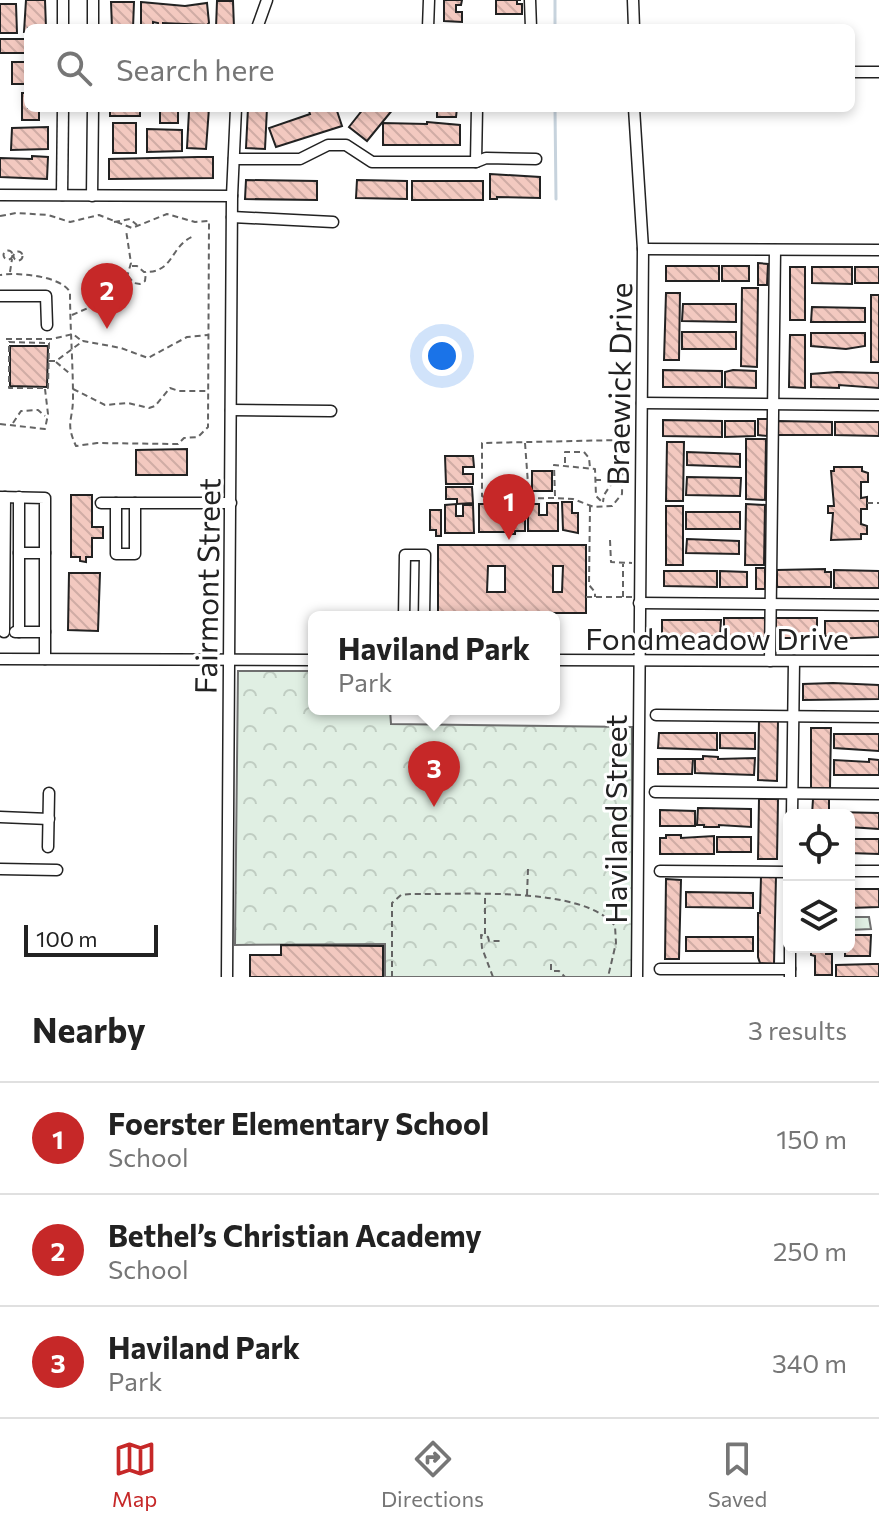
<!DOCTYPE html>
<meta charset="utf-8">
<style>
body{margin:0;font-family:Commissioner,sans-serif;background:#f2f2f2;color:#222}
.controls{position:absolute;right:24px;bottom:24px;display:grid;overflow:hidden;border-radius:12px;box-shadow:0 4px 12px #0003}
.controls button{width:72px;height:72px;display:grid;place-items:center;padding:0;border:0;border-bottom:2px solid #e0e0e0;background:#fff;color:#222;font:40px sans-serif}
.scale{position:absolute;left:24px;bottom:20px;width:134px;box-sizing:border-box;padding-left:8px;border:4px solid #222;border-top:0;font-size:22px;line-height:28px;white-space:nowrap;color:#222;-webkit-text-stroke:6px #fff;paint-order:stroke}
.you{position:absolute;left:442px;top:356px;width:28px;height:28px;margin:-20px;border:6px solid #fff;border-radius:50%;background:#1a73e8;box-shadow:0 0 0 12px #1a73e833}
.badge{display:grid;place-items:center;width:52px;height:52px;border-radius:50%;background:#c62828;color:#fff;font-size:26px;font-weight:700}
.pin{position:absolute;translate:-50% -66px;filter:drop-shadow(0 2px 4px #0008)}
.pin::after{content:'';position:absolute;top:42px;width:28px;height:24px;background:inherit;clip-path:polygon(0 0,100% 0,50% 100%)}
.popup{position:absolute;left:308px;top:611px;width:252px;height:104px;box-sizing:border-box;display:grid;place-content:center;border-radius:12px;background:#fff;filter:drop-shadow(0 2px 6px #0005);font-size:26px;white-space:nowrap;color:#767676}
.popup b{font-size:30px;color:#222}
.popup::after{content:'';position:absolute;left:50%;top:100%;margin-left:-16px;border:16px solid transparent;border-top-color:#fff}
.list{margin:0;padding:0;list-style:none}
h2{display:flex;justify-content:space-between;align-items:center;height:104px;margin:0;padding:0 32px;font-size:34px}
h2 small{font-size:26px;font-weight:400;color:#767676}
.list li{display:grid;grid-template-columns:52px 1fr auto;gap:24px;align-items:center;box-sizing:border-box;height:112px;padding:0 32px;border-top:2px solid #e0e0e0}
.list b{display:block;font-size:30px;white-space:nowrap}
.list p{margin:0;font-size:26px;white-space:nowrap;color:#767676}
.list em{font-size:26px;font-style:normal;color:#767676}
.icon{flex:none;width:44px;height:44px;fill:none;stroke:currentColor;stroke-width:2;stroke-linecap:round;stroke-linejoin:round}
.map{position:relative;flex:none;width:879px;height:977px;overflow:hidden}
.search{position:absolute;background:#fff;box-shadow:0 4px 12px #0003;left:24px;right:24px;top:24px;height:88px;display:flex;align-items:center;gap:20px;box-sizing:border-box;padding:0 28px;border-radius:12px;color:#767676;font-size:30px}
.sheet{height:440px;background:#fff}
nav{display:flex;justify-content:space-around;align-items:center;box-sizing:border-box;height:112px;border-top:2px solid #e0e0e0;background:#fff;font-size:22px;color:#767676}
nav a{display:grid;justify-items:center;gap:4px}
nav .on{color:#c62828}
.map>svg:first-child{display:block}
</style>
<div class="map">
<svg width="879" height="977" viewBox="0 0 879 977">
<defs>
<pattern id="park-crowns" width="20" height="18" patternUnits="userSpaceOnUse" patternTransform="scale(2)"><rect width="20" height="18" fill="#e0efe3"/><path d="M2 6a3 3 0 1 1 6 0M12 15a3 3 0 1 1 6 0" fill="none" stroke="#c0cdc2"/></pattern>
<pattern id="building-back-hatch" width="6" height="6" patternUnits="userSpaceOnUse" patternTransform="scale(2)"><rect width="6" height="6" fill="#f3c9c0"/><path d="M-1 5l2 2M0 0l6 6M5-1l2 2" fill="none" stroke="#d0aca5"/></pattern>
</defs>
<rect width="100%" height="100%" fill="#fff"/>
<path fill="#e0efe3" stroke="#6f6f6f" stroke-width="2" d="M849 917H869L871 929 849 930Z"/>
<path fill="url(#park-crowns)" stroke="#6f6f6f" stroke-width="2" d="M238 671H314V709H390L391 724 632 727V977H385V944L235 945Z"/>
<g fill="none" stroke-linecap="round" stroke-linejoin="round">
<g stroke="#c7d3dd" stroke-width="3">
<path d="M555 0V28"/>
<path d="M555 108 556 199"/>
</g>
</g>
<g fill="url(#building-back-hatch)" stroke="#222" stroke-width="2" fill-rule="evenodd">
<path d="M26 0H45L46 28H28V32H24Z"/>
<path d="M444 0H462L461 5H456V12H462V22L444 21Z"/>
<path d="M496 0H521H517V4H522V14H496Z"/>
<path d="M217 1H233L234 28H216Z"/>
<path d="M111 2H134L133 28H112Z"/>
<path d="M141 2 185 6 207 3 209 23 207 25 163 23V25H158V23L153 22V25H141Z"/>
<path d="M0 4H16L17 33H0Z"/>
<rect x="0" y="39" width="28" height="14"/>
<path d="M12 62H27L28 84H12Z"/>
<path d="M22 93H28V108H39V120H22Z"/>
<rect x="110" y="108" width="30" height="8"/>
<rect x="160" y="108" width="18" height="15"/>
<path d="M186 108H209L206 149 187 148 189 111Z"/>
<path d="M248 108H267L265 149 246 148Z"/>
<path d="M318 108H336L342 126 276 147 269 128 310 114 309 111Z"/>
<path d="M364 108H394L367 141 349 127Z"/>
<path d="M437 108H457L456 117H437Z"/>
<path d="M427 122 460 125V145H383V123L427 124Z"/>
<rect x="113" y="123" width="23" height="30"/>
<path d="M48 127V149L11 150 12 128Z"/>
<path d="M147 129 182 130V151L147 152Z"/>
<path d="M32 156 48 157 47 179 0 177V158L32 159Z"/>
<path d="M198 157H213V178L109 179V159Z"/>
<path d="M490 174 540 177V198L497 197V199H490Z"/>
<path d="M246 180 317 181V200L245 199Z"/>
<path d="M357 180 407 181V199L356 198Z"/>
<rect x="412" y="181" width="71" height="19"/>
<path d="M758 263 768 264 767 285H758Z"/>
<rect x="666" y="266" width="53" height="15"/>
<rect x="722" y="266" width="27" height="15"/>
<rect x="790" y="267" width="15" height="53"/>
<path d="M812 267H852V284L812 283Z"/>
<rect x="855" y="267" width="24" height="16"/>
<path d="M742 288H758L757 367 741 366Z"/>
<path d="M666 293H680L679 360H664Z"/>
<rect x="871" y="295" width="8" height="67"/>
<path d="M683 304H736V322L682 321Z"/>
<path d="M812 307 865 308V322H811Z"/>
<rect x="682" y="332" width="54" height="17"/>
<path d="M811 333H865V346L846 349 811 346Z"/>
<path d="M790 335H805V388L789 387Z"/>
<path d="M10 346H48L47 387 10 386Z"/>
<path d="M663 370 722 371V387H663Z"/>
<path d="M733 370 756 371V388L725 387V372Z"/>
<path d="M837 372 879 373V388L839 385V388L811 387V374Z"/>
<path d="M758 419H768L767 436 758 435Z"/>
<path d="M663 420 722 421V437L663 436Z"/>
<path d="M725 421H755V436L725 437Z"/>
<path d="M778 421 832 422V435H778Z"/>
<path d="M835 422H879V436L835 435Z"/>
<path d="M746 439H766L765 500 746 499Z"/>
<path d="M667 442H684L683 501H666Z"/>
<path d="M187 449V475H136V450Z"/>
<path d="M687 452 740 454V467L687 465Z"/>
<path d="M445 456H473L474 467H463V474H473V484H446Z"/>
<path d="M834 467H862V471L868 473V482H861V498L867 497V509H861V524L867 526V534H861V539L831 540 833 513H828V506H834L831 471H834Z"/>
<rect x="532" y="471" width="20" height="20"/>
<path d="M687 477 741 478 740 496 686 495Z"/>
<path d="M446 487H472L473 503 457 504V499H446Z"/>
<path d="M71 495H92V527H103V538H92V557H86V562L80 561V557H71Z"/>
<path d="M562 502H572V513H578V533L563 530Z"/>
<path d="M547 503H558V531H528V504H539V515H547Z"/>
<path d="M456 504V516H463V505H473L474 533H445V505Z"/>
<path d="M479 504H490V515H497V505L507 504V532H479Z"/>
<path d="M514 504H525V531H515V534H509V515H514Z"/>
<path d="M746 504 765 505 764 565H745Z"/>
<rect x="666" y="506" width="17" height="59"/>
<path d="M430 510H441V536H436V530H430Z"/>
<rect x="686" y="512" width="54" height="17"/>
<path d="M687 539 739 541V554L686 553Z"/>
<path d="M438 545H586V613H438ZM488 566H505V592H487ZM553 566H563L562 592H553Z"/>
<rect x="756" y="568" width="9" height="21"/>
<path d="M825 569V572H831V587H777V570Z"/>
<path d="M834 570 879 571V588H834Z"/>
<path d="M664 571H717V587L664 586Z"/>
<path d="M720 571 747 572V587H720Z"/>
<path d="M69 573H100L98 631 68 630Z"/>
<rect x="724" y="618" width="41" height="19"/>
<rect x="776" y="618" width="41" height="20"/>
<path d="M662 620H721L720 636 669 637V635H662Z"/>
<path d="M825 621H879V637L832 639V636H825Z"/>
<path d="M833 683 879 685V699L803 700V684Z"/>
<path d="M759 720H778L777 781 758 780Z"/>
<path d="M811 728H831L830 788H811Z"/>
<path d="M659 733H717V750L658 748Z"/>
<path d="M720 733H755V749L720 748Z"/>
<path d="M834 734H879V751L834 748Z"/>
<path d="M703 756 718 757V759L755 758 754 775 695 773V759H703Z"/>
<path d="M658 759H693L692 774H658Z"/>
<path d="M869 759 879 760V775H834V760L869 762Z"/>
<path d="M759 799H778L777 859H758Z"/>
<path d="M813 799H829V815H812Z"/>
<path d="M698 808 751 809V827L719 825V827H704V825H697Z"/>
<path d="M660 810 695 811V826H660Z"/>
<path d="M835 812 879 813V829L849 827V815H835Z"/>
<path d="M666 835H681V838L714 836V854H660V838H666Z"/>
<rect x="717" y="837" width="34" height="15"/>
<path d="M849 839H879V854L849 853Z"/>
<path d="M761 876H776L774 964 760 963 758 957V913H760Z"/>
<path d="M666 879 681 880 679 959H665Z"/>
<path d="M849 889H879V907L849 908Z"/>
<path d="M686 892 753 893V908L686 907Z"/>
<path d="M849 935H871L870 956H845V947H849Z"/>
<rect x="686" y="937" width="67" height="14"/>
<path d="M281 945 383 946V977H250V955H281Z"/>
<path d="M811 947H826V954H832V975H815V956L811 955Z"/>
<path d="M873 964H879V977H836V965Z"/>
</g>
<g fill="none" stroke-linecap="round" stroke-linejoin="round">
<defs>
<g id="minor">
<path d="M530 0 531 28"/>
<path d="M633 0 634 28"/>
<path d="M63 28V0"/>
<path d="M93 28V0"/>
<path d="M257 28 267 0"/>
<path d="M428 28 429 0"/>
<path d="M851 72H879"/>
<path d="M634 108 643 249 637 977"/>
<path d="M234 159H300L328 145H346L372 162H476L486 158 536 159"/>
<path d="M476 162 477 108"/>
<path d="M0 195 232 196"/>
<path d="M62 195 63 108"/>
<path d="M92 196 93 108"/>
<path d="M232 217 333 222"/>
<path d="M643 249 879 250"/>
<path d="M0 296H46L47 325"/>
<path d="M642 403 879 405"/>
<path d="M231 410 331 411"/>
<path d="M0 497 45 498V659"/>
<path d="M101 503H231"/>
<path d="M116 503V554H135V503"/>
<path d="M19 553H45"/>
<path d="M639 603 879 605"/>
<path d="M404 617 405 555H425L424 617"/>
<path d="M4 632 5 497"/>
<path d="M15 632H45"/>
<path d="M19 632V497"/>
<path d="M0 659 314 660"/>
<path d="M554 660 879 661"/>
<path d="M770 661 775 250"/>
<path d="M656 715 879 717"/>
<path d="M655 792 879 794"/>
<path d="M792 815 794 661"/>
<path d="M0 817 49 819"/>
<path d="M48 847 49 793"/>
<path d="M0 869 57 870"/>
<path d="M660 871 789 872"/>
<path d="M849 871H879"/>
<path d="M660 969H790"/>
<path d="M227 977 232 196 236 108"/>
<path d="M790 977V947"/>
</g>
</defs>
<use href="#minor" stroke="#222" stroke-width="13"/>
<g stroke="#646464" stroke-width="2" stroke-dasharray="6 4" stroke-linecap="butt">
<path d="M0 216 16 213 48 215 70 222 99 215 132 228 167 214 195 222 209 221 208 427 198 437 184 438 178 444 97 443 76 446C65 422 73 421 73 398 73 362 70 328 70 292 61 276 18 272 0 275"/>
<path d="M114 222 130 219 137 225"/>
<circle cx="8" cy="255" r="4.5"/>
<circle cx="18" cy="256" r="4.5"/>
<path d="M132 266H137L144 272C175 273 169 246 194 236"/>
<path d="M10 272 12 259"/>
<path d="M128 276 134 283 140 284 145 281 146 272"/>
<path d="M72 315 113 297C112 287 117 285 126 280L131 263 126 230"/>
<path d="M6 339H52L73 334 82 341"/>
<path d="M9 342 49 343 48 388H9Z"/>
<path d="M49 361H56L83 341 121 348 148 358 187 337 208 335"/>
<path d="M56 362 69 373"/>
<path d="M73 389 105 405 128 403 149 408 155 406 170 388 179 391H208"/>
<path d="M13 423 21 411 38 410 45 416"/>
<path d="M0 424 45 429 48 414 45 389"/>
<path d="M621 440 623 442 622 494 612 506 594 507 573 499 555 498 488 499 482 496V443Z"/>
<path d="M525 443 529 497"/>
<path d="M565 463V452H584L589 458 590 468"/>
<path d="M595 480H614L604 495 603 502"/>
<path d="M555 496 554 465 595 469 596 496 603 503"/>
<path d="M867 503H879"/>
<path d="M590 506 589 585 595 592V597"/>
<path d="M610 540 611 562 632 563"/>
<path d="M586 597H632"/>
<path d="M623 597V564"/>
<path d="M497 617V613"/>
<path d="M527 895 528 869"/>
<path d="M485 934V896"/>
<path d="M551 964V971H559L565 977"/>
<path d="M392 977V903L401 895 411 894C461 895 583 885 615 926L616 943 608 977"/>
<path d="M493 977 482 948 481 935 488 937 489 941H503"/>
</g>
<use href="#minor" stroke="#fff" stroke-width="10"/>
</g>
<g text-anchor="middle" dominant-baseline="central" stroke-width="6" stroke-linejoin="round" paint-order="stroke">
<g font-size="30" fill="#222" stroke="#fff">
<text transform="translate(618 384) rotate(-89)">Braewick Drive</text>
<text transform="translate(206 586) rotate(-89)">Fairmont Street</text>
<text x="717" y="637">Fondmeadow Drive</text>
<text transform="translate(614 819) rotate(-90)">Haviland Street</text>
</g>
</g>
</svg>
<div class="controls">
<button><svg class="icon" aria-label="locate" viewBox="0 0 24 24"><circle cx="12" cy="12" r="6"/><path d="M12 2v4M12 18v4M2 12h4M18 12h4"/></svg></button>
<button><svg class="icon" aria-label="layers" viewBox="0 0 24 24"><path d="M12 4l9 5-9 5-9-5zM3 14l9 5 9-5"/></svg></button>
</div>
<div class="scale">100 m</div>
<div class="you"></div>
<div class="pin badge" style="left:509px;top:540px">1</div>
<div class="pin badge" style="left:107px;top:329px">2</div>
<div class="pin badge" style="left:434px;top:807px">3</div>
<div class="popup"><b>Haviland Park</b>Park</div>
<div class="search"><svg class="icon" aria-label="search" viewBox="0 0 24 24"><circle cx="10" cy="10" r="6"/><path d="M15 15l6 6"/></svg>Search here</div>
</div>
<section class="sheet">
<h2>Nearby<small>3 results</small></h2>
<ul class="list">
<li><span class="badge">1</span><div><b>Foerster Elementary School</b><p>School</p></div><em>150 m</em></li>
<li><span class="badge">2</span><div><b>Bethel’s Christian Academy</b><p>School</p></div><em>250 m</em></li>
<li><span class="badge">3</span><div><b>Haviland Park</b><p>Park</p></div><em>340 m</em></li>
</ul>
</section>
<nav>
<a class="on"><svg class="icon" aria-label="map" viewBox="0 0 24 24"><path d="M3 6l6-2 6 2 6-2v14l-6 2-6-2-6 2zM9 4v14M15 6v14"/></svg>Map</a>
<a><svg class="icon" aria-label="directions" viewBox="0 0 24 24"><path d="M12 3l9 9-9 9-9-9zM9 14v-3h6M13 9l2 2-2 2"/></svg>Directions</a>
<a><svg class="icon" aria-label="saved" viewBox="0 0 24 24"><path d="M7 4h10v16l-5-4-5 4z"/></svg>Saved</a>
</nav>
